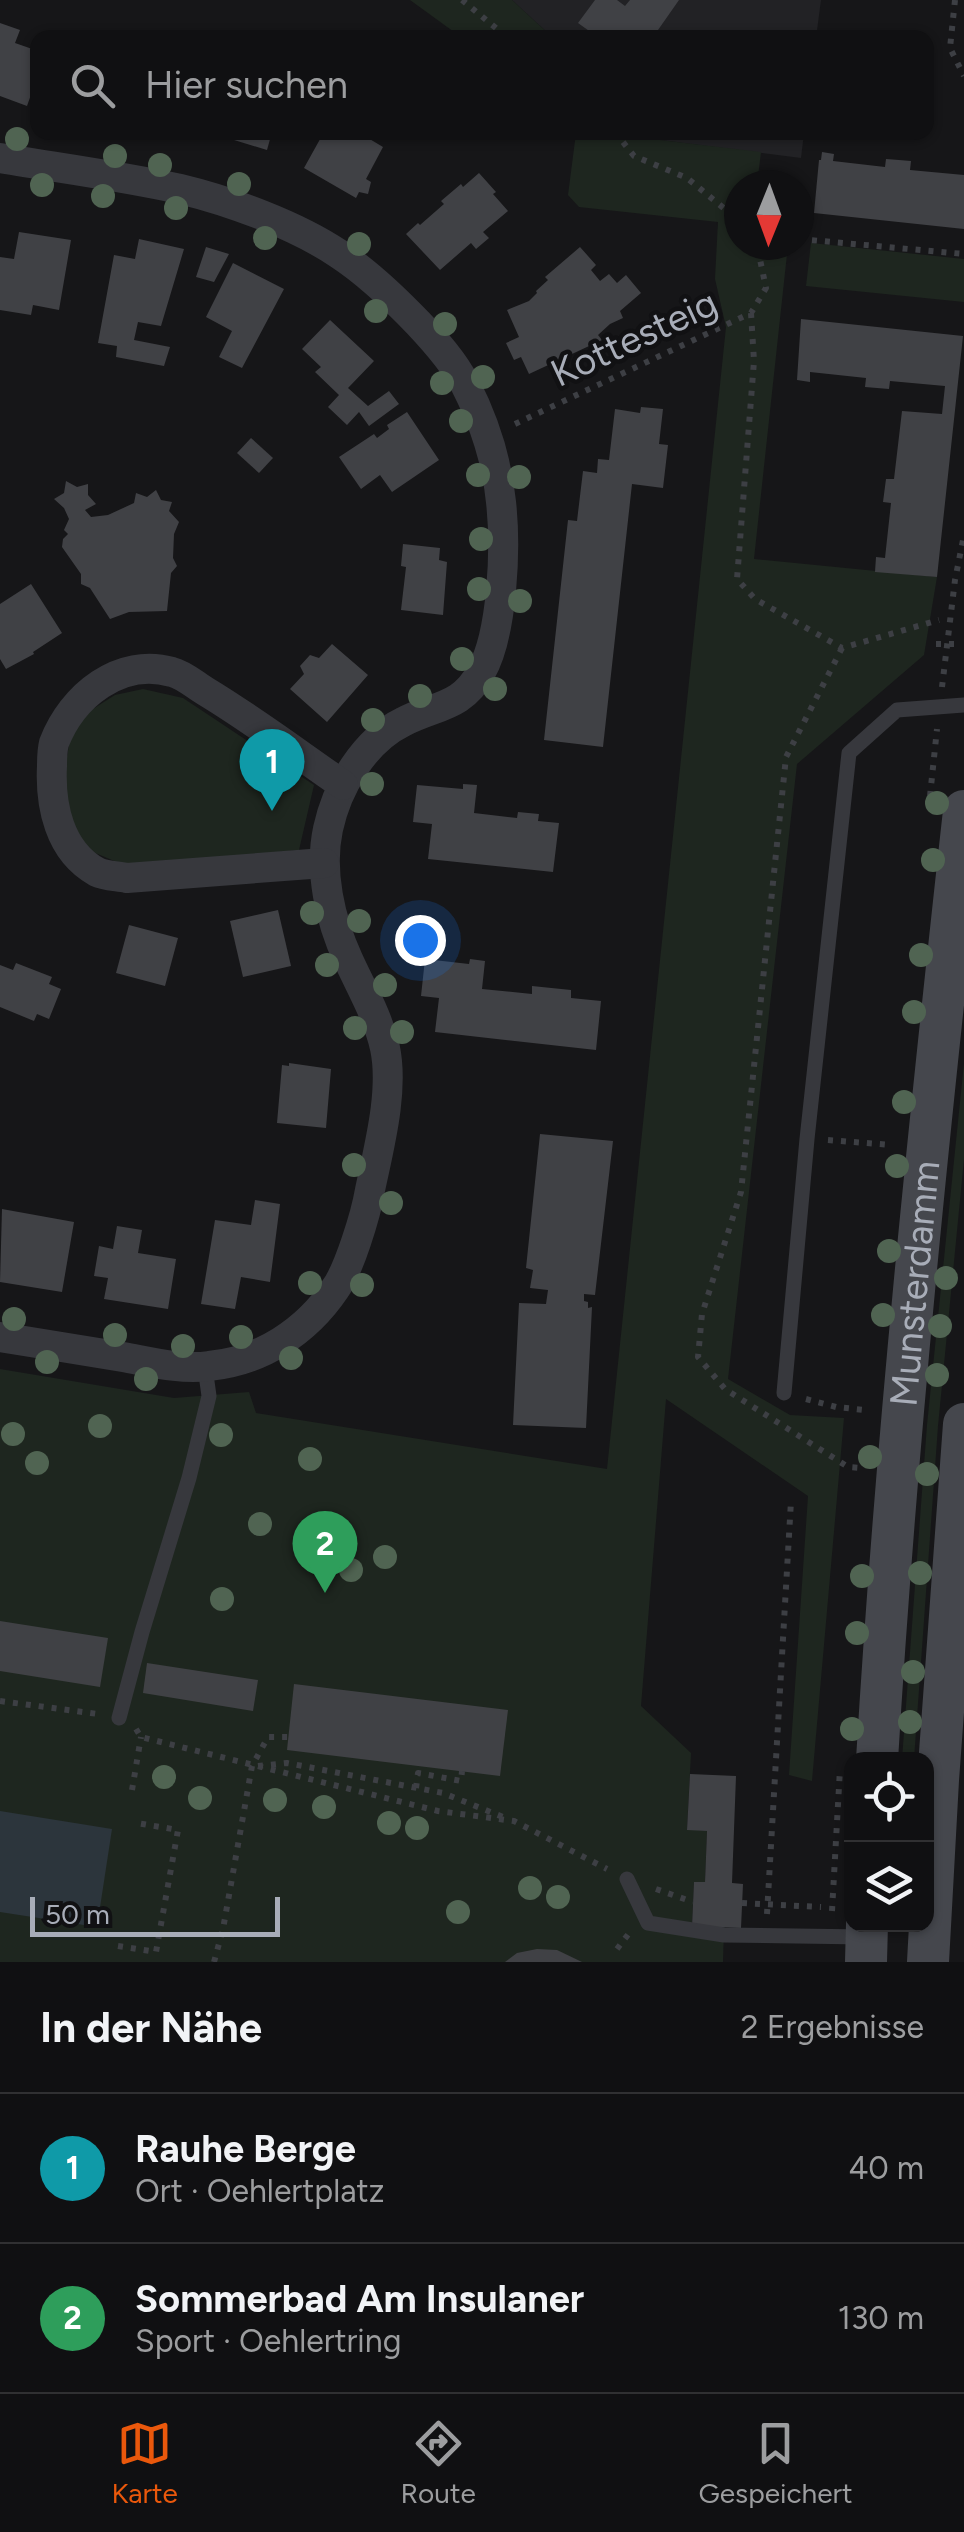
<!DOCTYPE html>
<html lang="de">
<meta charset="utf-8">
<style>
body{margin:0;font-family:Figtree,sans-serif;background:#1e1e20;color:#f1f3f6}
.controls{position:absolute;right:30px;bottom:30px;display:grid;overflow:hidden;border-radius:20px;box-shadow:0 2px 8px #0004}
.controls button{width:90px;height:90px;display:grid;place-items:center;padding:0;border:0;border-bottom:2px solid #303032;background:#101012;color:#f1f3f6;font:50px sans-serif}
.compass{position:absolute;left:724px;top:170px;width:90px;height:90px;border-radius:50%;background:#101012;box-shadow:0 2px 8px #0004;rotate:181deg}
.scale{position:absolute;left:30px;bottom:25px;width:250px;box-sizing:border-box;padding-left:10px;border:5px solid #a8adb8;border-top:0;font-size:28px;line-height:35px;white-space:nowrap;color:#a8adb8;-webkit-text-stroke:8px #111113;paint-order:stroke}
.you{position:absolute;left:420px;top:940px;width:35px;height:35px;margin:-25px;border:8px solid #fff;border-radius:50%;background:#1a73e8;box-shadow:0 0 0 15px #1a73e833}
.badge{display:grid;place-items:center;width:65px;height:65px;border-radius:50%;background:#ea580c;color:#fff;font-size:32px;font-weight:700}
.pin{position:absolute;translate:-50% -82px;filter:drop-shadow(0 2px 5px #0008)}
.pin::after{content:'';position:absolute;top:52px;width:35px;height:30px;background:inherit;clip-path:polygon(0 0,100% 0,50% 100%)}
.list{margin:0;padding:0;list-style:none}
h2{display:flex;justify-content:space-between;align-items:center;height:130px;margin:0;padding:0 40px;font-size:42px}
h2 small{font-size:32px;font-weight:400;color:#9c9d9f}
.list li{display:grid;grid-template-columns:65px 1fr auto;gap:30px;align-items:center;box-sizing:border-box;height:150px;padding:0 40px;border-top:2px solid #303032}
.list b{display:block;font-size:38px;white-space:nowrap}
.list p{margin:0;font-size:32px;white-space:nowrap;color:#9c9d9f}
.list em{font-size:32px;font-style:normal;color:#9c9d9f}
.icon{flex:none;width:55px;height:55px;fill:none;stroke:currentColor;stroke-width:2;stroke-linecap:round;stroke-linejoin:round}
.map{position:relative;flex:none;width:964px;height:1962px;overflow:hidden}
.search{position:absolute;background:#101012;box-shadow:0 2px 8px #0004;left:30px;right:30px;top:30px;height:110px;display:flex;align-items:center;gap:25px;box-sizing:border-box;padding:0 35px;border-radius:20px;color:#9c9d9f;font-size:38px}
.sheet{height:430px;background:#101012}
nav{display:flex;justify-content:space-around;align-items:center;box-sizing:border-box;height:140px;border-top:2px solid #303032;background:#101012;font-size:28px;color:#9c9d9f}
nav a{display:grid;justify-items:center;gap:5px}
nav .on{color:#ea580c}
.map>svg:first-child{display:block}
</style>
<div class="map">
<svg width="964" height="1962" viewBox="0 0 964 1962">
<rect width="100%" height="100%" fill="#161618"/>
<g fill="#222225">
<path d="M512 0H821L816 38 552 37Z"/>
<path d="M652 133H804L801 158 660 140Z"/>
</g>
<g fill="#1e261f">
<path d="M410 0H512L552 37H461Z"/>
<path d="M576 133H652L660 140 761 152 757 185H739V245H788L754 559 937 577 924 655 797 764 728 1379 790 1415 844 1418 812 1781 789 1775 808 1496 666 1399 641 1706 691 1753 687 1829 707 1831 705 1882 694 1883 692 1925 724 1927 723 1962H0V1369L174 1398 249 1392 256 1413 607 1469 726 327 715 279 718 222 579 207 568 195Z"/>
<path d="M811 243 964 259V302L806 286Z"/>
<path d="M143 689 183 698 314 785 299 850 134 866 119 863 86 849 64 804 65 768 70 740 85 714 115 695Z"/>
<path d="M964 1063V1159L938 1426 914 1759H902L927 1425Z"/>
</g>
<path fill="#2c353c" d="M0 1811 112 1829 97 1927 0 1912Z"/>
<g fill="#404145">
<path d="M595 0H617L625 6 630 0H679L658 30 669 38H599L578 23Z"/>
<path d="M0 23 20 30 15 43 38 51V75L27 106 0 96Z"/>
<path d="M208 132H272L267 150Z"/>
<path d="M324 132H358L383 147 366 179 371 182 368 194 359 192 356 198 304 168Z"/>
<path d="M822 152 834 154 833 161 885 167 886 159 899 160 911 161 910 170 964 175V229L814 213 819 160H821Z"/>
<path d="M479 173 496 192 493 194 508 211 483 232 489 238 476 249 471 243 440 270 406 234 418 223 420 225 444 204 441 201 461 184 463 187Z"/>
<path d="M19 232 71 240 59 310 33 305 31 315 0 310V257L14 259Z"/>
<path d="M139 239 184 249 161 326 138 322 134 340 170 347 164 366 116 357 117 346 98 343 114 255 135 259Z"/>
<path d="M206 247 229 254 214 282 196 277Z"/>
<path d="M580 247 596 265 591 270 600 281 609 274 617 283 626 275 641 293 620 311 623 318 610 324 598 335 602 340 529 374 521 357 514 360 506 343 519 337 507 310 529 301 537 293 536 291 548 280 545 277Z"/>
<path d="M233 263 284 289 242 368 219 357 232 331 206 317Z"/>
<path d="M801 319 963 336 937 577 875 572 876 557 885 558 891 503 883 502 886 479H894L902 411 942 414 945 386 890 381 889 389 865 387 866 378 810 372V382L797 380Z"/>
<path d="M330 320 374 361 348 388 368 406 389 391 399 404 369 426 359 412 347 425 328 407 339 395 315 372 321 367 302 349Z"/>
<path d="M641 407 663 409 659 444 668 445 663 488 632 484 603 747 544 740 568 520 577 521 583 471 597 473 598 459 609 460 615 409 640 413Z"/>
<path d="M407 412 439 460 392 492 380 475 361 489 339 457 374 434 377 438 389 429 387 425Z"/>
<path d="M251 438 273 458 259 473 237 453Z"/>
<path d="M66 481 77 487 88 484V495L96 504 85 510 91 517 108 515 134 503 136 493 147 497 156 490 161 500 172 502 169 511 179 522 174 534 173 558 177 566 171 573 167 611 129 612 110 619 90 588 81 584V574L62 547 63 539 68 534 64 530 69 519 64 508 54 499 64 493Z"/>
<path d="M403 544 440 548 439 560 447 562 443 615 401 610 406 567 401 566Z"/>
<path d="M31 584 62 633 33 652 34 654 6 669 0 659V604Z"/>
<path d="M332 644 368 675 327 722 290 689 304 674 300 666 310 655 319 658Z"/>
<path d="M463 784 477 785 474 813 517 818 518 812 539 814 538 821 559 823 553 872 428 859 432 824 413 822 417 785 463 789Z"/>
<path d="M278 910 291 966 243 977 230 921Z"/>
<path d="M129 925 178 938 165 986 116 973Z"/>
<path d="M425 959 469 964 470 959 485 961 482 989 532 994V986L571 990V998L601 1001 596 1050 435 1032 439 998 421 996Z"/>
<path d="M16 963 52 977 49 984 61 989 49 1019 37 1014 34 1021 0 1007V965L13 970Z"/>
<path d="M289 1063 331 1069 326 1128 277 1123 282 1065 289 1066Z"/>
<path d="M540 1134 613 1141 595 1295 584 1294V1301L588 1302V1308L592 1307 586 1428 513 1425 519 1303 546 1304 548 1290 530 1288 533 1270 526 1268Z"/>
<path d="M255 1200 280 1204 270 1282 241 1277 235 1309 201 1304 215 1220 251 1225Z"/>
<path d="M2 1209 74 1222 62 1292 0 1282Z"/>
<path d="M117 1226 142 1230 138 1253 176 1259 168 1309 104 1299 108 1278 94 1276 99 1246 113 1249Z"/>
<path d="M0 1621 108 1638 100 1687 0 1671Z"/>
<path d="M147 1663 258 1680 253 1711 143 1693Z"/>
<path d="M294 1684 508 1710 500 1776 287 1750Z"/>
<path d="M690 1774 736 1776 732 1883 743 1884 741 1928 692 1926 694 1882H705L707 1831 687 1830Z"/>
<path d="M537 1949 557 1950 582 1962H505L517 1953Z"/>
</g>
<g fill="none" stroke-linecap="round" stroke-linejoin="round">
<g stroke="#3d3f44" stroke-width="6" stroke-dasharray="5 8" stroke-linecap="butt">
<path d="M462 0 508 38"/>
<path d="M955 0 950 48 964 76"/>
<path d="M615 132 634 156 687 178 726 210 736 232 739 233"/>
<path d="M799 239 964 254"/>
<path d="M751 313 754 361 737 579 755 599 842 648 939 620"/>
<path d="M515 424 751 313 766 288 757 245"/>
<path d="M936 644H954"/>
<path d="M842 648 786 757 741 1192 702 1314 698 1357 725 1389 848 1467 861 1468"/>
<path d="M942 687 955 580 964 535"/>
<path d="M930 796 937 729"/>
<path d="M828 1140 891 1145"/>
<path d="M806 1399 836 1407 865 1410"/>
<path d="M0 1701 98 1714"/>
<path d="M136 1729 141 1737 438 1811 514 1821 607 1869"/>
<path d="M258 1766 287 1763 443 1793 503 1817"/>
<path d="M416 1788 418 1773 461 1781 462 1771"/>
<path d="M132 1790 141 1737"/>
<path d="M656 1889 693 1902"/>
<path d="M742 1903 821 1907"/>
<path d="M832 1911 840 1769"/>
<path d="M767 1914 791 1501"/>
<path d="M118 1946 156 1952 178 1830 137 1823"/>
<path d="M617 1949 630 1932"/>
<path d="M214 1962 223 1929 252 1766 268 1737H288"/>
</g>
<g stroke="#37383d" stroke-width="15">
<path d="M784 1393 807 1139 849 753 897 710 964 705"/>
<path d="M119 1718 142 1632 189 1478 209 1396 205 1367"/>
<path d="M627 1879 648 1923 724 1935 865 1937"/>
</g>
<g stroke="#37383d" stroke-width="30">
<path d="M0 158C60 168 121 176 180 189 230 201 296 225 339 254 368 273 394 298 418 323 435 341 454 362 465 384 484 421 497 461 501 502 506 547 503 633 481 672 462 708 435 705 403 722 364 741 337 787 328 829 319 871 330 920 348 959 361 988 378 1016 385 1048 394 1091 379 1147 370 1190 366 1214 349 1270 335 1289 306 1332 261 1361 209 1366 181 1370 151 1362 123 1357 82 1350 41 1344 0 1337"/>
<path d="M324 863 127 878C118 876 105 876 97 872 59 851 50 805 52 766 52 758 52 751 54 743 72 696 120 657 172 672 184 675 195 685 205 691 253 720 298 754 343 785"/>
</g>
<g stroke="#45474d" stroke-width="42">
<path id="s1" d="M877 1760C896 1442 929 1127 964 811"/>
<path d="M866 1962 867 1924"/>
<path d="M928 1962 938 1780 964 1424"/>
</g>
</g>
<g fill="#506452">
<circle cx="17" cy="139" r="12"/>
<circle cx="115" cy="156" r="12"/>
<circle cx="160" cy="165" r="12"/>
<circle cx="239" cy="184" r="12"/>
<circle cx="42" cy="185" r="12"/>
<circle cx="103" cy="196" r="12"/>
<circle cx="176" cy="208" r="12"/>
<circle cx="265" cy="238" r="12"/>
<circle cx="359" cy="244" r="12"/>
<circle cx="376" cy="311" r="12"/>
<circle cx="445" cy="324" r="12"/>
<circle cx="483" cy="377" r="12"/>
<circle cx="442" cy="383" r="12"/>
<circle cx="461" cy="421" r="12"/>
<circle cx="478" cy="475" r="12"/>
<circle cx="519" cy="477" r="12"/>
<circle cx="481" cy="539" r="12"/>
<circle cx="479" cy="589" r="12"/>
<circle cx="520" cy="601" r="12"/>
<circle cx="462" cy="659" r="12"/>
<circle cx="495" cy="689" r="12"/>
<circle cx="420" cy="696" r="12"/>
<circle cx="373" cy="720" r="12"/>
<circle cx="372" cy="784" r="12"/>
<circle cx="937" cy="803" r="12"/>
<circle cx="933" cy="860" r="12"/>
<circle cx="312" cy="913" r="12"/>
<circle cx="359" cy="921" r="12"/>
<circle cx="921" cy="955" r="12"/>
<circle cx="327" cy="965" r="12"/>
<circle cx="385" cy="985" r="12"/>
<circle cx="914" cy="1012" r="12"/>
<circle cx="355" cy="1028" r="12"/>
<circle cx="402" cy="1032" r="12"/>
<circle cx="904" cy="1102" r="12"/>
<circle cx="354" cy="1165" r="12"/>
<circle cx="897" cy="1166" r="12"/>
<circle cx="391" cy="1203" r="12"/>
<circle cx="889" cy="1251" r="12"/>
<circle cx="946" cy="1278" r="12"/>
<circle cx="310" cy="1283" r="12"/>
<circle cx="362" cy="1285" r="12"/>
<circle cx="883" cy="1315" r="12"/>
<circle cx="14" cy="1319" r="12"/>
<circle cx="940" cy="1326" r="12"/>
<circle cx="115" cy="1335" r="12"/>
<circle cx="241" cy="1337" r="12"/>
<circle cx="183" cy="1346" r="12"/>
<circle cx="291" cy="1358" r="12"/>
<circle cx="47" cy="1362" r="12"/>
<circle cx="937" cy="1375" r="12"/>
<circle cx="146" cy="1379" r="12"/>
<circle cx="100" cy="1426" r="12"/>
<circle cx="13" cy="1434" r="12"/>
<circle cx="221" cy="1435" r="12"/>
<circle cx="870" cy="1457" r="12"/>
<circle cx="310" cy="1459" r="12"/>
<circle cx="37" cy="1463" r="12"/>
<circle cx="927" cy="1474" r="12"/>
<circle cx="260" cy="1524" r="12"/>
<circle cx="385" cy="1557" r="12"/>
<circle cx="351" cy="1570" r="12"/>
<circle cx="920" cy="1573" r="12"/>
<circle cx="862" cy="1576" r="12"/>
<circle cx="222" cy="1599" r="12"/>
<circle cx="857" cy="1633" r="12"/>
<circle cx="913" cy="1672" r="12"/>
<circle cx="910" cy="1722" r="12"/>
<circle cx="852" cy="1729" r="12"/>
<circle cx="164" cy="1777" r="12"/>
<circle cx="200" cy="1798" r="12"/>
<circle cx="275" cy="1800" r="12"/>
<circle cx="324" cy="1807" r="12"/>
<circle cx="389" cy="1823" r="12"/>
<circle cx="417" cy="1828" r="12"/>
<circle cx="530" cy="1888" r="12"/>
<circle cx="558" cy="1897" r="12"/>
<circle cx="458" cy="1912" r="12"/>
</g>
<g text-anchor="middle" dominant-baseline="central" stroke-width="9" stroke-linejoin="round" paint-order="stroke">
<g font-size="38" fill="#a8adb8" stroke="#111113">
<text transform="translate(634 338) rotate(-25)">Kottesteig</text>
<text stroke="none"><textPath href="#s1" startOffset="478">Munsterdamm</textPath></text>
</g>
</g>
</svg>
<div class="controls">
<button><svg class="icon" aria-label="locate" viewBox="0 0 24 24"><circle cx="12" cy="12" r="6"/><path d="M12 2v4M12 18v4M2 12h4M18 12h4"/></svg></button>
<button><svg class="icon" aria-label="layers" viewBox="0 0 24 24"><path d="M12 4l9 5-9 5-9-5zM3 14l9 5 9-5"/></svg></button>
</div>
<svg class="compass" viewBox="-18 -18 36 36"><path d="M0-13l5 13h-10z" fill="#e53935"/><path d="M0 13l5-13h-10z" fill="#9c9d9f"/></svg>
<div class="scale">50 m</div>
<div class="you"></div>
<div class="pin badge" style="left:272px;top:811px;background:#0f9aa8">1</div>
<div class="pin badge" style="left:325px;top:1593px;background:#2e9e5b">2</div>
<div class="search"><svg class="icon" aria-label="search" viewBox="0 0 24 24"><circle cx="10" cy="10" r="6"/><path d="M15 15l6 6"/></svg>Hier suchen</div>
</div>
<section class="sheet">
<h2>In der Nähe<small>2 Ergebnisse</small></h2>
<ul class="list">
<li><span class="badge" style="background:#0f9aa8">1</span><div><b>Rauhe Berge</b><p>Ort · Oehlertplatz</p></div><em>40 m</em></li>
<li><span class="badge" style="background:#2e9e5b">2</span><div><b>Sommerbad Am Insulaner</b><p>Sport · Oehlertring</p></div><em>130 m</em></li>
</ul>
</section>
<nav>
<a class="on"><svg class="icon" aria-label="map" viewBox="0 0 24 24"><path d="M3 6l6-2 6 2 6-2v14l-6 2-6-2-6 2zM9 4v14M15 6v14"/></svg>Karte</a>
<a><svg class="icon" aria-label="directions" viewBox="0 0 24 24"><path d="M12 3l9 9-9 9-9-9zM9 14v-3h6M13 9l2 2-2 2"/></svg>Route</a>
<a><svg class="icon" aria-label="saved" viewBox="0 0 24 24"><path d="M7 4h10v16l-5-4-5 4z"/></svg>Gespeichert</a>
</nav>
